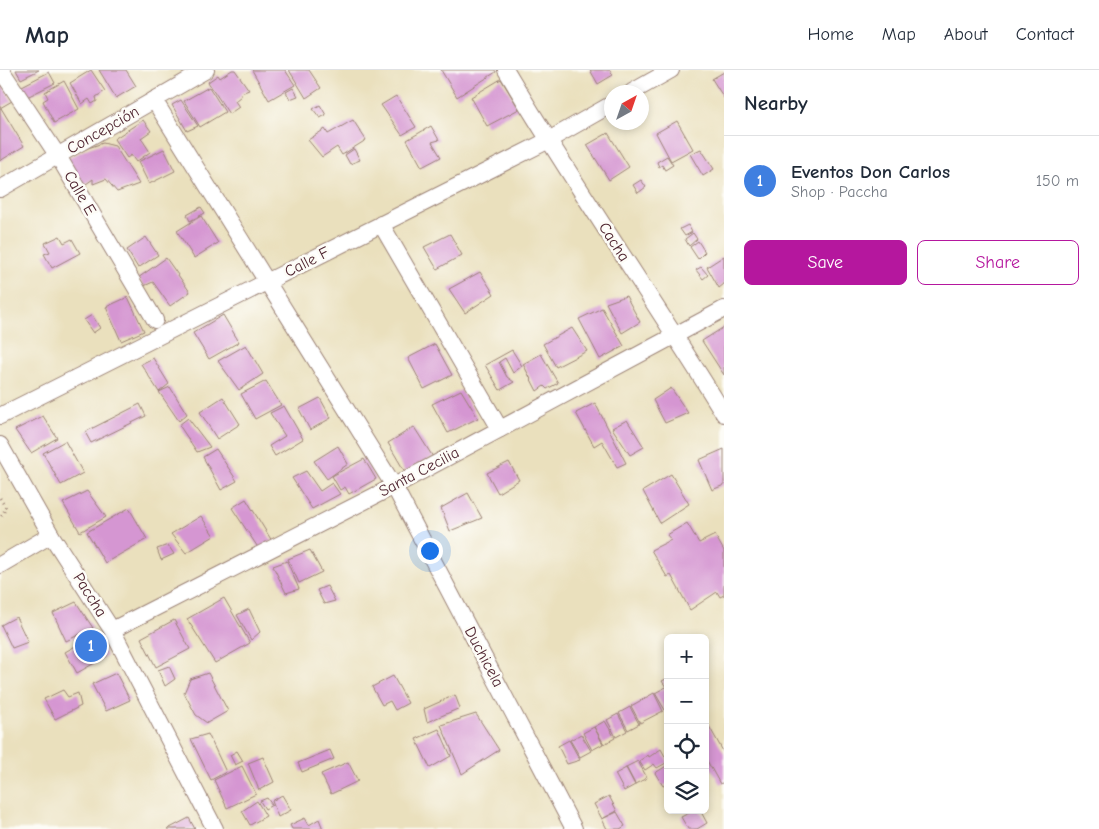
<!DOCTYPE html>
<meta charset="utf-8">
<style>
body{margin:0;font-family:"Comic Neue",sans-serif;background:#f6f6f7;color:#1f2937}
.controls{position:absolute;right:15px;bottom:15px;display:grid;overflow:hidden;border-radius:8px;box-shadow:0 2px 8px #0003}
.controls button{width:45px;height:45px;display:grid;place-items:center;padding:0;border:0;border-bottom:1px solid #e0e1e3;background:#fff;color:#1f2937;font:25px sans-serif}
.compass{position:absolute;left:604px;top:15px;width:45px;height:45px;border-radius:50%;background:#fff;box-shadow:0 2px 8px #0003;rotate:40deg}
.you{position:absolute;left:429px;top:480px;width:18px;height:18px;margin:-12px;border:4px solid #fff;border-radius:50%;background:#1a73e8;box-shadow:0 0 0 8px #1a73e833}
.badge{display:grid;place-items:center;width:32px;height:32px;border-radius:50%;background:#b5179e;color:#fff;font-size:16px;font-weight:700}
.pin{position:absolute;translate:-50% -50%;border:2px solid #fff;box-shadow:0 1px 5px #0006}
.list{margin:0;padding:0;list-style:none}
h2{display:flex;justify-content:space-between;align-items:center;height:65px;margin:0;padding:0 20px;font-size:21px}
h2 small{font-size:16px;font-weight:400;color:#747a83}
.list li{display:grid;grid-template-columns:32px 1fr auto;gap:15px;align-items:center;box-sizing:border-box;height:90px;padding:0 20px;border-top:1px solid #e0e1e3}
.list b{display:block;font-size:19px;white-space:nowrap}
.list p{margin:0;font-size:16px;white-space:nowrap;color:#747a83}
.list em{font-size:16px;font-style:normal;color:#747a83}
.actions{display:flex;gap:10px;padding:15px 20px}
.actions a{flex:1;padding:11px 0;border:1px solid #b5179e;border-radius:8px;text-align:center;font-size:18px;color:#b5179e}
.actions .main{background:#b5179e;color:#fff}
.icon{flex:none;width:28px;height:28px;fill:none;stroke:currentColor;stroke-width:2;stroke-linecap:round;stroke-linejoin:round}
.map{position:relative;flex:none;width:724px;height:759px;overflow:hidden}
header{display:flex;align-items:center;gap:30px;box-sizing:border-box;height:70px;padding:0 25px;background:#fff;border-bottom:1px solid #e0e1e3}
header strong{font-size:24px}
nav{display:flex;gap:28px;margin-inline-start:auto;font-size:18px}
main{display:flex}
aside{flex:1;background:#fff}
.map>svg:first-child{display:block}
</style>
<header>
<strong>Map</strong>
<nav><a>Home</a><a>Map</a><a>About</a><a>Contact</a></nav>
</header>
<main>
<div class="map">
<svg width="724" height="759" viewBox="0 0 724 759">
<rect width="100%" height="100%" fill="#fdfcf7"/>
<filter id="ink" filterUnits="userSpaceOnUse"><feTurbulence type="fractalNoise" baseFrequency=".02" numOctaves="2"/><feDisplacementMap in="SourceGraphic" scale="10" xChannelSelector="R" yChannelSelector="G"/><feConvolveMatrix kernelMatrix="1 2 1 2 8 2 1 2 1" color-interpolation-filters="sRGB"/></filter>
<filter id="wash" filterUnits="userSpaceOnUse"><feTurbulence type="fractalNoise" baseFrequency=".0096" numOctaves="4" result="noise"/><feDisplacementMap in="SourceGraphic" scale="20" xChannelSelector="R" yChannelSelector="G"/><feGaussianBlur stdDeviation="1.12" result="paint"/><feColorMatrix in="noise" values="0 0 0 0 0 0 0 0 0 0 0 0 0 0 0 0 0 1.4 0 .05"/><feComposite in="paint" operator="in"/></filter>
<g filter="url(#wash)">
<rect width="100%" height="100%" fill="#eae0bd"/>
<g id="blocks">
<g fill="#d596d2">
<path d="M16 0H39L21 9Z"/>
<path d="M91 0 105 21 96 27 97 31 92 34 89 29 82 34 70 13Z"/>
<path d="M99 0H126L136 16 116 28Z"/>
<path d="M232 0H235L249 20 241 23V26L235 31 239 37 229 44 208 12 218 5 220 8Z"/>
<path d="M252 0H285L295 15 269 30Z"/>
<path d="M289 0H309L321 18 306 28Z"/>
<path d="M441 0H495L496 2 457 27Z"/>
<path d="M590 0H610L613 5 598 14Z"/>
<path d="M49 2 55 13 27 27 22 16Z"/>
<path d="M724 2V28L712 9Z"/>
<path d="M501 9 519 39 487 56 471 27Z"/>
<path d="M0 11 12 31 0 38Z"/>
<path d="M64 11 79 39 54 53 43 31 48 28 45 22Z"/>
<path d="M209 17 225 42 200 57 184 31Z"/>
<path d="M293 18 298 26 290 29 286 22Z"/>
<path d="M396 26 416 57 402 65 381 35Z"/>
<path d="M181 30 198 56 187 61 172 35Z"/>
<path d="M320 35 326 45 320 48 313 39Z"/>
<path d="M1 38 24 76 0 91V39Z"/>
<path d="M143 50 151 61 141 68 150 82 136 92 131 85 127 88 114 69Z"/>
<path d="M353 50 366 70 342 85 337 77 322 87 308 70 325 59 328 64Z"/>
<path d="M677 51 693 79 671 91 656 63Z"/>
<path d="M431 56 439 70 432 72 441 87 422 97 407 70Z"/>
<path d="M608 63 629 97 609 110 587 75Z"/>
<path d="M103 73 115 76 139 114 117 122 106 109 93 114V109L82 117 65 90 88 78Z"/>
<path d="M164 79 175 101 149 114 138 92Z"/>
<path d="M354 79 360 90 350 94 345 85Z"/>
<path d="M701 79 714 99 703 106 690 84Z"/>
<path d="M667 86 673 95 665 100 662 95 659 97 657 92Z"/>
<path d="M641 110 646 117 638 123 633 115Z"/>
<path d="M201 137 205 143 190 151 187 145Z"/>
<path d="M201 146 218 173 194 188 177 161Z"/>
<path d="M688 155 692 162 685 166 680 159Z"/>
<path d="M693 163 697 169 689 176 685 169Z"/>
<path d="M450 164 462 185 437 199 424 177Z"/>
<path d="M60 166 64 173 72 169 80 183 52 198 44 184 50 182 45 173Z"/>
<path d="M146 167 158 185 138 198 127 180Z"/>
<path d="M698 171 705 182 698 189 690 177Z"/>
<path d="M724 186V214L719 218 707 197Z"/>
<path d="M166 188 190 222 170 236 153 212 144 216 138 208Z"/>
<path d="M701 197 708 205 703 209 696 200Z"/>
<path d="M480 202 494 224 465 243 449 219Z"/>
<path d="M626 226 640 252 622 263 606 233Z"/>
<path d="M128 227 144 261 121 271 106 237Z"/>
<path d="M602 238 624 276 600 289 579 249Z"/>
<path d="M92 245 100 258 93 263 84 250Z"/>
<path d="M223 245 239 272 209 289 193 263Z"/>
<path d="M724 257V305L702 271Z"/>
<path d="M572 258 587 281 556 297 543 274Z"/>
<path d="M435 274 452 305 424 319 408 288Z"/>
<path d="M246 275 263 304 239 320 218 291Z"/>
<path d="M512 280 522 296 513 303 505 288 499 292 507 307 514 312 500 320 485 295Z"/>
<path d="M541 284 558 313 547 319 544 316 537 321 523 294Z"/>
<path d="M153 288 169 314 159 322 170 317 187 344 179 351 159 322 141 294Z"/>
<path d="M266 311 281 335 255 349 241 324Z"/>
<path d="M671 318 688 343 665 353 653 330Z"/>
<path d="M461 320 478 348 448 363 432 334Z"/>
<path d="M223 327 240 354 217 369 200 342Z"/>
<path d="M320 328 331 348 310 360 299 339Z"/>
<path d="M595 333 626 393 617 397 602 371 594 376 576 343Z"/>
<path d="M140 334 146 346 91 373 85 362Z"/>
<path d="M284 336 303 369 275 386 269 376 285 366 270 343Z"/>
<path d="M43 346 57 368 31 383 15 360Z"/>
<path d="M188 348 210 377 197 382 179 355Z"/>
<path d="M627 350 644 377 630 385 612 358Z"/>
<path d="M414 357 433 387 405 402 388 373Z"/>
<path d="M65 371 83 403 61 415 43 383Z"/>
<path d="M338 376 348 394 327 409 314 391Z"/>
<path d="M216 379 237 411 221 420 203 387Z"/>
<path d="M724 379V415L712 420 699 390Z"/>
<path d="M364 389 376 409 349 424 345 417 340 420 332 406Z"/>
<path d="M509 392 519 410 498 423 487 403Z"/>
<path d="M306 401 320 421 332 413 340 424 312 439 292 408Z"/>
<path d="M671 404 689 434 660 453 643 421Z"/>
<path d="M87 421 106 447 80 462 63 433Z"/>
<path d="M468 423 482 448 450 461 441 438Z"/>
<path d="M246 429 272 471 259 479 232 438Z"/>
<path d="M129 438 147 469 105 493 87 462Z"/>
<path d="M201 446 214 466 186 483 171 464Z"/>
<path d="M687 453 699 473 715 465 724 481V525L720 527 717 522 690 540 671 505 667 507 651 480 671 470 667 465Z"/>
<path d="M168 475 174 484 161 490 157 479Z"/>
<path d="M310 480 322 502 299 513 288 489Z"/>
<path d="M287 491 299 519 286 523 273 496Z"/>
<path d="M327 516 335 531 324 534 317 520Z"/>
<path d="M224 528 250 573 215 593 187 549Z"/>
<path d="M76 532 93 558 66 571 53 543Z"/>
<path d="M249 539 260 562 251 570 237 545Z"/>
<path d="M16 547 28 572 12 578 1 555Z"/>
<path d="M174 550 190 579 156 597 141 568Z"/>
<path d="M95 565 107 586 77 603 65 582Z"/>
<path d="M169 596 175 609 165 616 158 600Z"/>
<path d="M116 603 130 630 106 641 92 614Z"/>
<path d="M208 603 228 641 207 653 196 645 184 623 190 609Z"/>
<path d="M393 606 408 633 395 640 390 631 382 635 372 617Z"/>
<path d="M668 608V638L665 640 655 623 666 617 662 611Z"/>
<path d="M63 620 68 627 78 623 81 636 55 649 44 629Z"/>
<path d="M654 623 663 641 640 653 631 636Z"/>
<path d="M455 625 460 638 427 652 424 639Z"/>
<path d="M630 637 639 654 628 660 619 643Z"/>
<path d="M476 644 499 680 462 704 441 655Z"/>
<path d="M618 644 627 661 616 667 607 650Z"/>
<path d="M705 649 724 683V712L720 714 705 687Z"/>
<path d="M605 651 615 668 604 674 594 657Z"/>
<path d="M594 657 603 674 592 680 583 663Z"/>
<path d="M439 659 451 686 430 698 416 669Z"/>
<path d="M208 664 226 702 211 710 191 669Z"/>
<path d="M581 664 591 681 580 687 570 670Z"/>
<path d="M569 670 580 690 567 694 558 676Z"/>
<path d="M661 679 668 692 657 698 654 694 645 700 639 691 648 685 649 687Z"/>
<path d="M330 680 334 689 302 702 298 693Z"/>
<path d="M237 681 243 691 235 695 230 685Z"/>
<path d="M263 687 274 712 259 720 248 693Z"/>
<path d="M638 691 647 708 635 714 626 697Z"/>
<path d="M348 692 358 711 331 724 321 704Z"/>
<path d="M668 695V714L663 716 655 703Z"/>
<path d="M242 696 256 724 227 738 214 710Z"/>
<path d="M626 698 635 715 624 721 615 704Z"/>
<path d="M282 725 291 740 278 747 272 731Z"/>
<path d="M609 726 617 741 602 749 594 734Z"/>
<path d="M267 728 272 735 265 739 260 731Z"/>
<path d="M257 731 266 746 250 755 242 741Z"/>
<path d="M695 740H700L707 753 697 759H688L681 747Z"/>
<path d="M617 742 625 756 620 759H607L602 749Z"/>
<path d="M189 748 195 759H168Z"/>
<path d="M305 748 309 755 319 749 323 759H292L290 755Z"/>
</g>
</g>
</g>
<g filter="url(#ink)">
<use href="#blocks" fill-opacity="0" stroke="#9a8074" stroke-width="1"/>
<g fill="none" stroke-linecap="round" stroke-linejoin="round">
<defs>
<g id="minor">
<path d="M1 0 58 86 155 250"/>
<path d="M506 0C575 117 653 228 724 344"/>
<path d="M632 22 671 0"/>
<path d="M154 30 394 416 574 759"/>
<path d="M0 119 206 0"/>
<path d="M381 154 500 359"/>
<path d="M0 346 547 71 612 34"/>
<path d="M0 375 51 465 112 560 215 759"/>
<path d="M0 495 51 465"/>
<path d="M112 560 394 416 724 239"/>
</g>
</defs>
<use href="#minor" stroke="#9a8074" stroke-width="18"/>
<path stroke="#9a8074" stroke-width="3" stroke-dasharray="1 4" stroke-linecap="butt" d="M0 428 6 438 0 449"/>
<use href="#minor" stroke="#fff" stroke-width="16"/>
</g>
</g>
<g text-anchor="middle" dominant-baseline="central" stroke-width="5" stroke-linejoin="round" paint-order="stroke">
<g font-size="16" fill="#4a1f2b" stroke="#fdfcf7">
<text transform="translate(103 60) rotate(-30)">Concepción</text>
<text transform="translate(80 123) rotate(60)">Calle E</text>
<text transform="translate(614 172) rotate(57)">Cacha</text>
<text transform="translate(307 192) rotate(-27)">Calle F</text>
<text transform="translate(419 402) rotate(-28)">Santa Cecilia</text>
<text transform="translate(90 525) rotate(58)">Paccha</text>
<text transform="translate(484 587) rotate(62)">Duchicela</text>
</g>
</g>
</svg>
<div class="controls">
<button>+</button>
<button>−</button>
<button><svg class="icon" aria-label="locate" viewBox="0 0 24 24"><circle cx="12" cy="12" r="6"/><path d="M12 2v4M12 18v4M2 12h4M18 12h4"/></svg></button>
<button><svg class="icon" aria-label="layers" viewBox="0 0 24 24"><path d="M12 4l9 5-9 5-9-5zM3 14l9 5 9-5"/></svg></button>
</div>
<svg class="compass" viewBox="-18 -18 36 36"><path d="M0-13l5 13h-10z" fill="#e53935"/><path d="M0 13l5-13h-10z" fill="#747a83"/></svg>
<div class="you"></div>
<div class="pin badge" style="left:91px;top:576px;background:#3f7fe0">1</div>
</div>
<aside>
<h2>Nearby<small></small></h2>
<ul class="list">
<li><span class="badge" style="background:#3f7fe0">1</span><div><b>Eventos Don Carlos</b><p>Shop · Paccha</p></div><em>150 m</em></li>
</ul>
<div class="actions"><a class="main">Save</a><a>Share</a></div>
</aside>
</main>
